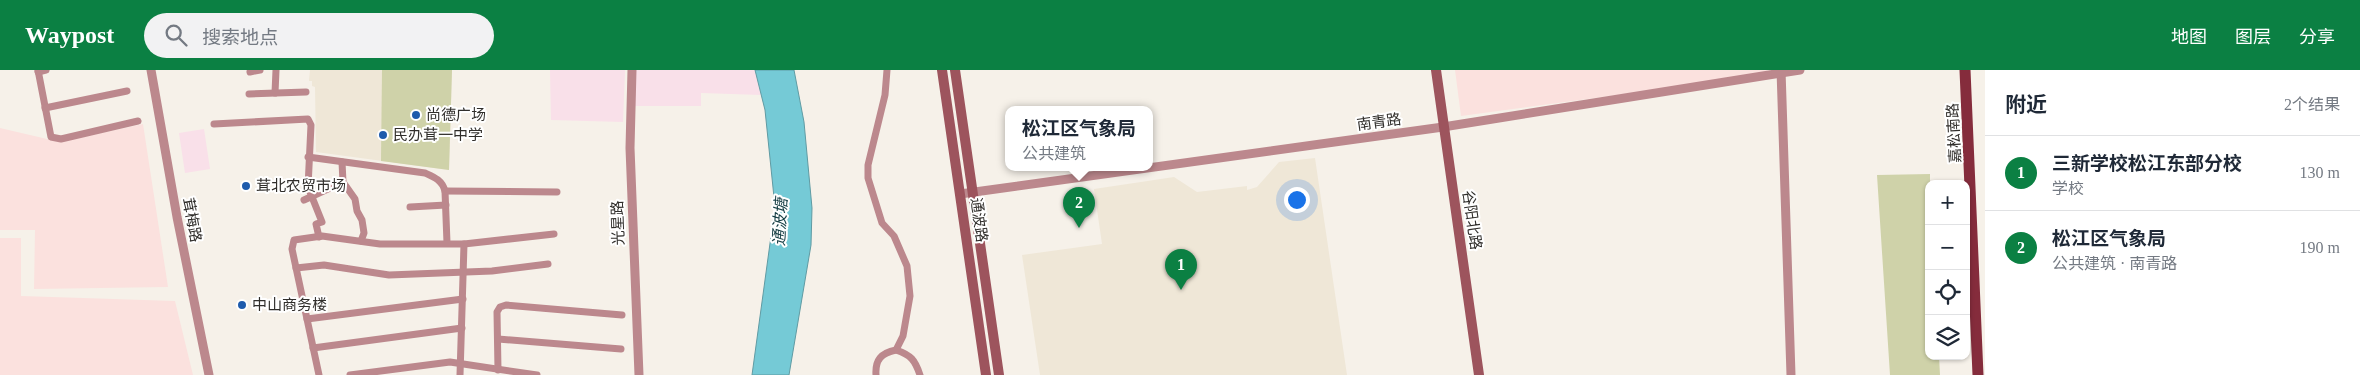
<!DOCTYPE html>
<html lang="zh">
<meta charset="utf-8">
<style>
body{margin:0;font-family:"Times New Roman","Noto Sans SC",serif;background:#f2f2f3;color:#1f2937}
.controls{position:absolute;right:15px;bottom:15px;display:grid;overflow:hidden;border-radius:10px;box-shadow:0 1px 4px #0004}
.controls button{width:45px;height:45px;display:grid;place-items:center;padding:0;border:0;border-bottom:1px solid #e0e1e3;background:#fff;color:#1f2937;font:25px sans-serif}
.you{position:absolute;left:1296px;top:129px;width:18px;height:18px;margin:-12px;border:4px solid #fff;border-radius:50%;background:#1a73e8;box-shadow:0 0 0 8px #1a73e833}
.badge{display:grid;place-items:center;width:32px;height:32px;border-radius:50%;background:#0b8043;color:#fff;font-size:16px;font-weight:700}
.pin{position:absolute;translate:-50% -41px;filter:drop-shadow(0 1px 2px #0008)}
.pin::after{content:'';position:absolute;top:26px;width:18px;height:15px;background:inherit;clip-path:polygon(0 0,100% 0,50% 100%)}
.popup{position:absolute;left:1005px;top:36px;width:148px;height:65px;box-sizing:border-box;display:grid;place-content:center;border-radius:10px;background:#fff;filter:drop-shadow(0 1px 4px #0005);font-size:16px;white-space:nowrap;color:#747a83}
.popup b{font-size:19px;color:#1f2937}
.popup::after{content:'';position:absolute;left:50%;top:100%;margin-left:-10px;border:10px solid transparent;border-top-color:#fff}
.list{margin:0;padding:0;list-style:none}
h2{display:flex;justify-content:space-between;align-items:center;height:65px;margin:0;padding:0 20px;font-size:21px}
h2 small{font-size:16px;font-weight:400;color:#747a83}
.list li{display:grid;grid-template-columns:32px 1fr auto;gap:15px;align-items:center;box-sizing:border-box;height:75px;padding:0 20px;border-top:1px solid #e0e1e3}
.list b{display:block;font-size:19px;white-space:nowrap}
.list p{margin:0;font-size:16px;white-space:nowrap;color:#747a83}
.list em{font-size:16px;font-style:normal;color:#747a83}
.icon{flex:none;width:28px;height:28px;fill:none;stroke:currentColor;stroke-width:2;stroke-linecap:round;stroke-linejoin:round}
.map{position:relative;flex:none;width:1985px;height:305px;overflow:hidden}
header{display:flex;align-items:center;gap:30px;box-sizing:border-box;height:70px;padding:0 25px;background:#0b8043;color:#fff}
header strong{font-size:24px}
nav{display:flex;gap:28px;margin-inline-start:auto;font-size:18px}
.search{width:350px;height:45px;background:#f2f2f3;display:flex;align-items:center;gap:12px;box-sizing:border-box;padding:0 18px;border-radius:28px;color:#747a83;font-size:19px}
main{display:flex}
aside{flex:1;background:#fff}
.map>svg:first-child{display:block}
</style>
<header>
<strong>Waypost</strong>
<div class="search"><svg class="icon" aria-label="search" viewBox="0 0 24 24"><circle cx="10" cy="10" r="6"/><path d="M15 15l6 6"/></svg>搜索地点</div>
<nav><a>地图</a><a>图层</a><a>分享</a></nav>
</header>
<main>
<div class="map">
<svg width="1985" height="305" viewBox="0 0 1985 305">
<rect width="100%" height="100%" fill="#f6f1e9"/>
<g fill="#fbe1de">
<path d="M1455 0H1768L1760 6 1461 46Z"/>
<path d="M143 54 168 217 34 219 35 160H0V58L60 72Z"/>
<path d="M0 168H21V226L175 231 193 305H0Z"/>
</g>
<g fill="#f9e0e9">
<path d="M550 0H625L623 52 551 50Z"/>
<path d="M634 0H755L761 25 701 23V36H633Z"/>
<path d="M204 59 210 99 185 103 179 63Z"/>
</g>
<g fill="#efe7d7">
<path d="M310 0H452L449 100 316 82 315 17 312 16V11H309Z"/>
<path d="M1315 88 1347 305H1040L1022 185 1102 174 1094 119 1174 107 1197 122 1247 116V120L1257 117 1279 92Z"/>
</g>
<g fill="#cfd2a9">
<path d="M382 0H452L449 100 381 91Z"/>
<path d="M1930 104 1929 286H1939L1940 305H1890L1877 105Z"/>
</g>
<path fill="#75cad6" stroke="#609ba3" d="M755 0H794L804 52 812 138 811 175 789 305H752L775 137 765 40Z"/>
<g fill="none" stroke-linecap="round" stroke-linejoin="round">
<g stroke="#bc888d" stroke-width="7">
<path d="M38 0 51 67 61 69 138 51"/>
<path d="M38 2 46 0"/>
<path d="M250 2 260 0"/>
<path d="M275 23 276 0"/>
<path d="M249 24 306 22"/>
<path d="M45 38 127 21"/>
<path d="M214 54 308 49 311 55 308 117 322 152 316 154 319 167"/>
<path d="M308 87 425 103C434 107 442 110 445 121L447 173"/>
<path d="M342 92 343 112 355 129 357 141 362 150 364 163 361 171"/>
<path d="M445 121 557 122"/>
<path d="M304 130 343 112"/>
<path d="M410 137 446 135"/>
<path d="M296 198 324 195 389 205 492 201 548 194"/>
<path d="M307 249 463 229"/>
<path d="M498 269 621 279"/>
<path d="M313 278 462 258"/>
<path d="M896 280C911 285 915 290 920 305"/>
<path d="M498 300 497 242 500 237 506 235 622 245"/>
<path d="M319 305 292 179 294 170 322 166 380 174H464L554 164"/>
<path d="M350 305 450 292 537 305"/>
<path d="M460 305 464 174"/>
<path d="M876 305C875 290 881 283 896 280L903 266 910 226 907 196 894 166 882 153 868 108V95L885 25 887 0"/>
</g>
<g stroke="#bc888d" stroke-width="9">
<path d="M151 0 177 147 209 305"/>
<path d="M632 0 630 78 639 305"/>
<path d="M1781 0 1791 305"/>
<path d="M960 124 1443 57 1800 0"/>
</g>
<g stroke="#9d545d" stroke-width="10">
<path d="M942 0 986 305"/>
<path d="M955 0 999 305"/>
<path d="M1436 0 1479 305"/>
</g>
<path stroke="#852c3c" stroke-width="11" d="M1965 0 1978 305"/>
</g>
<g fill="#1e5bac" stroke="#fff" stroke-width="2">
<circle cx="416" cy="45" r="5"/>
<circle cx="383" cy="65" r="5"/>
<circle cx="246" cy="116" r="5"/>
<circle cx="242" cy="235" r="5"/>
</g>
<g text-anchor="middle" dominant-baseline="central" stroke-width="4" stroke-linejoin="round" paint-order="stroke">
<g font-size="15" fill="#302e2b" stroke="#fff" text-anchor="start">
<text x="426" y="45">尚德广场</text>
<text x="393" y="65">民办茸一中学</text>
<text x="256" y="116">茸北农贸市场</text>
<text x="252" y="235">中山商务楼</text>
</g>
<g font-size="15" fill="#302e2b" stroke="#fff">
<text transform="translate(1379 52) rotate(-8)">南青路</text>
<text transform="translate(1954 63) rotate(-93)">嘉松南路</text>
<text transform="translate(192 150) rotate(79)">茸梅路</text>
<text transform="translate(979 150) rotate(82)">通波路</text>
<text transform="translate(1472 150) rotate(82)">谷阳北路</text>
<text transform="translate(618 153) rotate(-92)">光星路</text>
</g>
<g font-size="16" font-style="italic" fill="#173f45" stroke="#fff">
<text transform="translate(780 152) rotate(-87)">通波塘</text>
</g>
</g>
</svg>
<div class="controls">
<button>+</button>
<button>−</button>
<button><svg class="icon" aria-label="locate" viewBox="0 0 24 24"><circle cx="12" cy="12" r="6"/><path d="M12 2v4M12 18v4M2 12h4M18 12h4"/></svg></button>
<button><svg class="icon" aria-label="layers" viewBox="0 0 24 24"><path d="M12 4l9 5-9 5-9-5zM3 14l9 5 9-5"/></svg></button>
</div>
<div class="you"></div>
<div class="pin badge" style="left:1181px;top:220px">1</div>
<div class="pin badge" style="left:1079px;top:158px">2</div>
<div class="popup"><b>松江区气象局</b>公共建筑</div>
</div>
<aside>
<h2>附近<small>2个结果</small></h2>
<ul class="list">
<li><span class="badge">1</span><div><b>三新学校松江东部分校</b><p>学校</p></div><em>130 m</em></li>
<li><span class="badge">2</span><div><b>松江区气象局</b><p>公共建筑 · 南青路</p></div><em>190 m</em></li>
</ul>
</aside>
</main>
